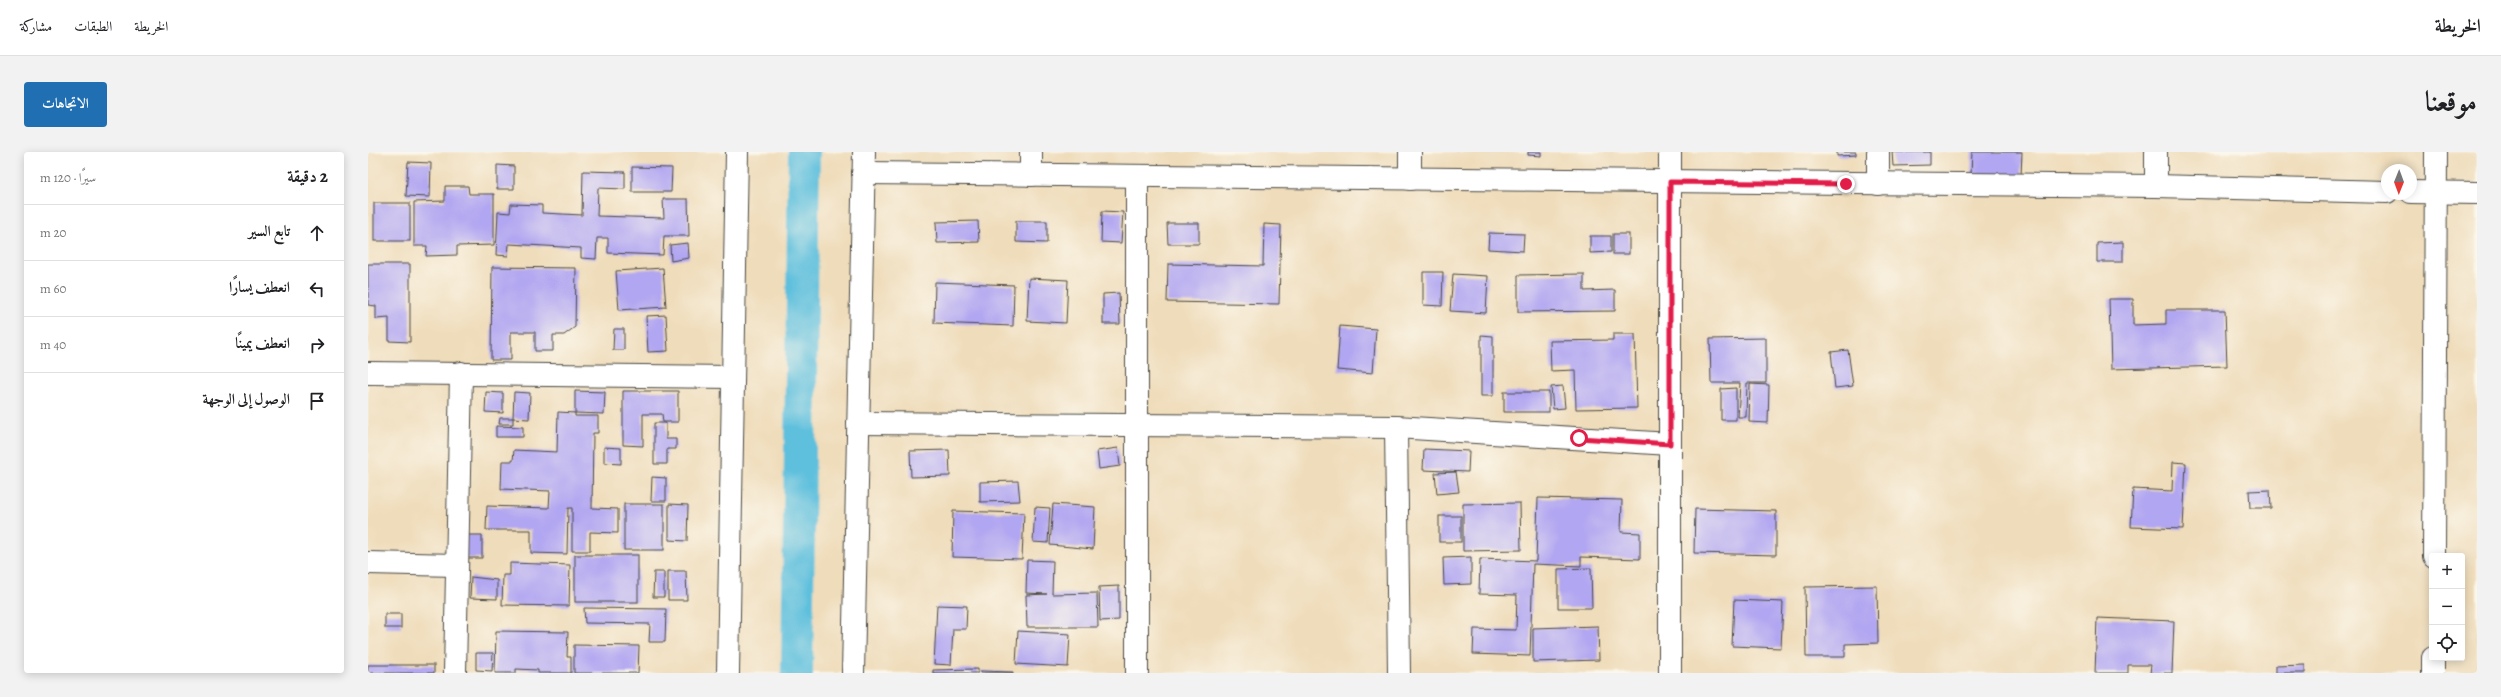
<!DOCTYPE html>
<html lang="ar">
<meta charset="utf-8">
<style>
body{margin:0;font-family:Alegreya,Amiri,serif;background:#f2f2f2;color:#202124;direction:rtl}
.controls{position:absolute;right:12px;bottom:12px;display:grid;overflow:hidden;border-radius:4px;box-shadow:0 2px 10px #0003}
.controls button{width:36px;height:36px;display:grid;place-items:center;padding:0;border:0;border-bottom:1px solid #e0e0e0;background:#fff;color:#202124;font:20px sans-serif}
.compass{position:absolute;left:2013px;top:12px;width:36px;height:36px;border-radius:50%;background:#fff;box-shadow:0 2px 10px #0003;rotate:181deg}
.stop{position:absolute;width:12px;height:12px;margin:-9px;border:3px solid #e11d48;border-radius:50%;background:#fff}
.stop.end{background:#e11d48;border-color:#fff;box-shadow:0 1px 4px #0008}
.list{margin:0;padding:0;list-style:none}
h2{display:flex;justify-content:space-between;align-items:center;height:52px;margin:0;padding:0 16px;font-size:17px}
h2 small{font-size:13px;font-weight:400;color:#757577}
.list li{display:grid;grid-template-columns:26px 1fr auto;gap:12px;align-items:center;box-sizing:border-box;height:56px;padding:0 16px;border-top:1px solid #e0e0e0}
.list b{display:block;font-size:15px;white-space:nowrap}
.list em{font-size:13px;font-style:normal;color:#757577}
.icon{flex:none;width:22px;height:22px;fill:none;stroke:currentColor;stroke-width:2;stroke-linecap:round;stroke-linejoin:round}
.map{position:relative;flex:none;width:2109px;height:521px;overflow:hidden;direction:ltr;border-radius:4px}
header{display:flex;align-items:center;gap:24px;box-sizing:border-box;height:56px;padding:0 20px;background:#fff;border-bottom:1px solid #e0e0e0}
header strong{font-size:19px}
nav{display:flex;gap:22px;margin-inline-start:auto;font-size:14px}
.intro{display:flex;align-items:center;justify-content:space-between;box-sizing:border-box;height:96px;padding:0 24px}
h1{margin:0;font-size:28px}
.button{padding:10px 18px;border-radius:4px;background:#1f6fb2;color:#fff;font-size:14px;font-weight:700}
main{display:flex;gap:24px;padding:0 24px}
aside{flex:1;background:#fff;border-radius:4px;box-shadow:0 2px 10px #0003}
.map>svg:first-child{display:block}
</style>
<header>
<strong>الخريطة</strong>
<nav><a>الخريطة</a><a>الطبقات</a><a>مشاركة</a></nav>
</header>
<div class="intro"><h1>موقعنا</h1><a class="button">الاتجاهات</a></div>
<main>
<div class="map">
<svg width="2109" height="521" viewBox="0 0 2109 521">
<rect width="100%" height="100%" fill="#fbf7ec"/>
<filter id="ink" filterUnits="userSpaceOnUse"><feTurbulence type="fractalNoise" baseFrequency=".025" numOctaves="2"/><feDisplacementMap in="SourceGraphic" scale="8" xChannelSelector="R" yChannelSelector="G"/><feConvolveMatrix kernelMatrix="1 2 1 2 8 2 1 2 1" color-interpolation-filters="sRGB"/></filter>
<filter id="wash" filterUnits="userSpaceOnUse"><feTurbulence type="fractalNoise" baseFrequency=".012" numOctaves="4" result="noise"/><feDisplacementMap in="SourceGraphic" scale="16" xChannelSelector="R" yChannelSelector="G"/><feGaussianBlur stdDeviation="0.9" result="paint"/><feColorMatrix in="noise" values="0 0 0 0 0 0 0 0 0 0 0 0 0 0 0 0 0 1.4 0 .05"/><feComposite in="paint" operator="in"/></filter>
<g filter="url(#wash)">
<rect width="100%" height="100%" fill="#efdcba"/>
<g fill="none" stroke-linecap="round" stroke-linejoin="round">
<path stroke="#5fc0dd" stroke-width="32" d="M429 521 436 0"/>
</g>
<g id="blocks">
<g fill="#b1a6f1">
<path d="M1160 0H1173V4L1160 3Z"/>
<path d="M1469 0H1488V3L1469 4Z"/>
<path d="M1524 0H1562V13L1525 14Z"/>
<path d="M1604 0H1654L1653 24 1603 22Z"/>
<path d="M40 10 63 11 62 45 38 44Z"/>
<path d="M129 13 146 14V37H129Z"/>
<path d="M264 15 304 16 303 40H264Z"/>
<path d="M215 19 257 20V37L230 36 229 64 296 66 295 47H320L321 84H296L295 103 240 101V86H229L228 107 213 106V96L141 92 140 104 128 103 130 60 142 61 143 52 174 53V61L214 63Z"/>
<path d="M77 34H100L101 42H126V93L89 94V103L58 104 59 94H46V50L77 49Z"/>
<rect x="6" y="51" width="36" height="38"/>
<path d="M734 59 755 60 753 91 733 90Z"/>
<path d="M610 69 611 90 569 91 568 70Z"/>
<path d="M648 69H679V91L648 90Z"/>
<path d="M799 71H831V92H800Z"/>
<path d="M896 72 913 73 911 152 799 150 800 112 895 114Z"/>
<path d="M1121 81 1156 82 1155 99 1120 97Z"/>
<rect x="1245" y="82" width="16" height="20"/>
<path d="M1222 84H1243V100L1222 101Z"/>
<path d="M1755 90V110H1729V91Z"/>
<path d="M320 91 321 106 303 109 302 93Z"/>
<path d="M0 112H42V190L21 189V166L8 167V154L0 153Z"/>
<path d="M124 115 208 116 207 175 196 183H185V199H167V180H143V208H123Z"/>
<path d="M295 116 298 155 251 158 248 119Z"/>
<path d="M1055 120H1075L1074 154 1055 153Z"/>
<path d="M1085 122 1120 124 1118 161 1082 159Z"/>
<path d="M1216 122V139L1247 138V159L1150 160V123Z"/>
<path d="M661 126 700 128 698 171 659 169Z"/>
<path d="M567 130 646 133 645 174 566 171Z"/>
<path d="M751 141 752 172H735V142Z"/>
<path d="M1741 147H1765V173L1798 172V158H1857L1859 214 1743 217Z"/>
<path d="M298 163 300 199 280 200 278 164Z"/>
<path d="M972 174 1008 177 1005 221 969 218Z"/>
<path d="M246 177H256V198H245Z"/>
<path d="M1245 182H1267L1269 256 1208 257 1207 218 1183 219 1182 189 1245 188Z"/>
<path d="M1113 183 1125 184V244H1113Z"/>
<path d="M1398 186V231H1379L1378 265H1370L1372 231H1343L1342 187Z"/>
<path d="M1480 198 1485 234 1467 236 1463 200Z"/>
<path d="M1382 232 1401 233 1400 271 1381 270Z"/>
<path d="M1195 234 1197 256 1185 257 1183 235Z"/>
<path d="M1368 236V268H1353V237Z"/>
<path d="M207 239 237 240 236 262 207 261Z"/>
<path d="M255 239H310V270H295L294 262H275V294L255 293Z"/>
<path d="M118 240 135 241V261L117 260Z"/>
<path d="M146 240 162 241 161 267 145 266Z"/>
<rect x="1136" y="240" width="45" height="20"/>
<path d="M190 260 207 261V264H230V281H225L224 356 250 357V381L222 380V399H204V356H200L199 402 163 401V378H118L119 354 181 356 182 339 133 337 134 309H145L146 298 189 300Z"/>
<path d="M132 266H145V272H131Z"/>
<path d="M286 271H298V287H308V297H299V312H286Z"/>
<path d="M128 274 155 275V285H128Z"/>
<path d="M236 295 253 296V312L236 311Z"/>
<path d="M750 296 752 314 731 317 729 299Z"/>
<path d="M1056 297 1101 299 1100 320 1055 318Z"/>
<path d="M581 298 582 324 543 325 542 299Z"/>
<path d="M1805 310 1818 311 1815 377 1763 375 1765 337 1804 339Z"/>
<path d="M1088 320 1091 340 1069 342 1067 321Z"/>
<path d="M284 325 298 326V349H283Z"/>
<path d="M650 329 652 349 612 350V330Z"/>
<path d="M1902 338 1903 356H1882L1881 339Z"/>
<path d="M1170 346 1254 348 1253 380 1272 381V407L1213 405V414L1165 412 1162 504 1105 502 1106 477 1148 478 1149 443 1111 442 1112 407 1168 409Z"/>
<path d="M1152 351 1153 398 1095 399V352Z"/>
<rect x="256" y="352" width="40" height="46"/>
<path d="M301 352 320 353 319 389 301 388Z"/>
<path d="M685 352 727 355 725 397 682 393Z"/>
<path d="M667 355 682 356 680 391 665 390Z"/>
<path d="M1327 357 1408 359V403L1326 401Z"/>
<path d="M585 359 656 361 654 407 584 405Z"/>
<rect x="1071" y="364" width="22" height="26"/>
<path d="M98 383H114V406H97Z"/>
<rect x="207" y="403" width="63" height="47"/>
<path d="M1103 405V432L1076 433 1075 406Z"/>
<path d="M659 408 685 409 684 442 729 441 730 475H659L658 443 679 442 658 441Z"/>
<path d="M142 411 202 413 201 454 134 453 135 423H142Z"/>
<path d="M1223 416 1224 456H1190V417Z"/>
<path d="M300 419H318L319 448H300Z"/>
<path d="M286 420H296V445H285Z"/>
<path d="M103 425 129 428V447L102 446Z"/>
<path d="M751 434V468L732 469 731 435Z"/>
<path d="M1509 434 1510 491 1477 492V505H1438L1437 435Z"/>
<path d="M1366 448 1415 450 1413 496 1364 494Z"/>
<path d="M569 453 599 454 598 477H585L583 513 566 512Z"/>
<path d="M216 456 298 457 297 490H281L282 472 217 471Z"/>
<rect x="17" y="462" width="16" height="14"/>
<path d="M1729 466 1806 469 1804 521H1782L1783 513H1760V521H1727Z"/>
<path d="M1230 474 1231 508 1165 510V476Z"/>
<path d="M128 479 200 480 199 505H203V521H170V518L148 517V521H127Z"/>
<path d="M650 479 702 482 700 515 648 512Z"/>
<path d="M206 493 271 494 270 521H206Z"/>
<path d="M108 501H125L124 519 108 518Z"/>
<rect x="0" y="513" width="66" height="8"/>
<path d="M1937 513V521H1908V514Z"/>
<path d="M610 517V521H565V518Z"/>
<path d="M613 519 645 520V521H613Z"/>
</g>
</g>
</g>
<g filter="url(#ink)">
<use href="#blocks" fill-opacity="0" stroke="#484640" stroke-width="1"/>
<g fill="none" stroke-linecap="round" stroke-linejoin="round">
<defs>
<g id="minor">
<path d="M495 21 1788 34 2019 40"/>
<path d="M663 23V0"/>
<path d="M769 24V521"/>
<path d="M1042 27V0"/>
<path d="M1510 32V0"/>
<path d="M1788 34V0"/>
<path d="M2043 40 2109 41"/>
<path d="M0 221 365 225"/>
<path d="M490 271 1028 275 1302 292"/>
<path d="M1028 275 1031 521"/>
<path d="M0 411 88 413"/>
<path d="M87 521 93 221"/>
<path d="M360 521 369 0"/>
<path d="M485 521 496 0"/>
<path d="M1302 521V0"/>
</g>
<g id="tertiary">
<path d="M2066 404 2068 0"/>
<path d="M2065 521V506"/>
</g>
</defs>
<use href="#minor" stroke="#484640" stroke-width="24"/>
<use href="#tertiary" stroke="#484640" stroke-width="24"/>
<use href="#minor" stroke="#fff" stroke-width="22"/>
<use href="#tertiary" stroke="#fff" stroke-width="22"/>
</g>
</g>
<g fill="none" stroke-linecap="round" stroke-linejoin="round" filter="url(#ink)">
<path stroke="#e11d48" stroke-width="5" d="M1211 286 1302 292V30L1478 32"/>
</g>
</svg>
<div class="controls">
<button>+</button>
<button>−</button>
<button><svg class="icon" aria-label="locate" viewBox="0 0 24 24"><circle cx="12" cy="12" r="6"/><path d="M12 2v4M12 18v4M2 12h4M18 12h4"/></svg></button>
</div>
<svg class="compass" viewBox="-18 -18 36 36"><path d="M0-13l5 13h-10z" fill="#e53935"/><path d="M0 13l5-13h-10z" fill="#757577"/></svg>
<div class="stop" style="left:1211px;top:286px"></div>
<div class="stop end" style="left:1478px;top:32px"></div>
</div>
<aside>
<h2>2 دقيقة<small>سيرًا · 120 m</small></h2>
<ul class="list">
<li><svg class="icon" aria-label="ahead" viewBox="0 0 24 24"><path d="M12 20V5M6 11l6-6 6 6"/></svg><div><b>تابع السير</b></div><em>20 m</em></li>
<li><svg class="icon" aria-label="left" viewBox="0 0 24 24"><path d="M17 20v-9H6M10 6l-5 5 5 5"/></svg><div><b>انعطف يسارًا</b></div><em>60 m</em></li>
<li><svg class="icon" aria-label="right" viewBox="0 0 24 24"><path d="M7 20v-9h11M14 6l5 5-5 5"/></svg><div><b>انعطف يمينًا</b></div><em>40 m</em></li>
<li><svg class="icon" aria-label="arrive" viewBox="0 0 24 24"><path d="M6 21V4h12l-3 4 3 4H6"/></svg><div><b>الوصول إلى الوجهة</b></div></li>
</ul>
</aside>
</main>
